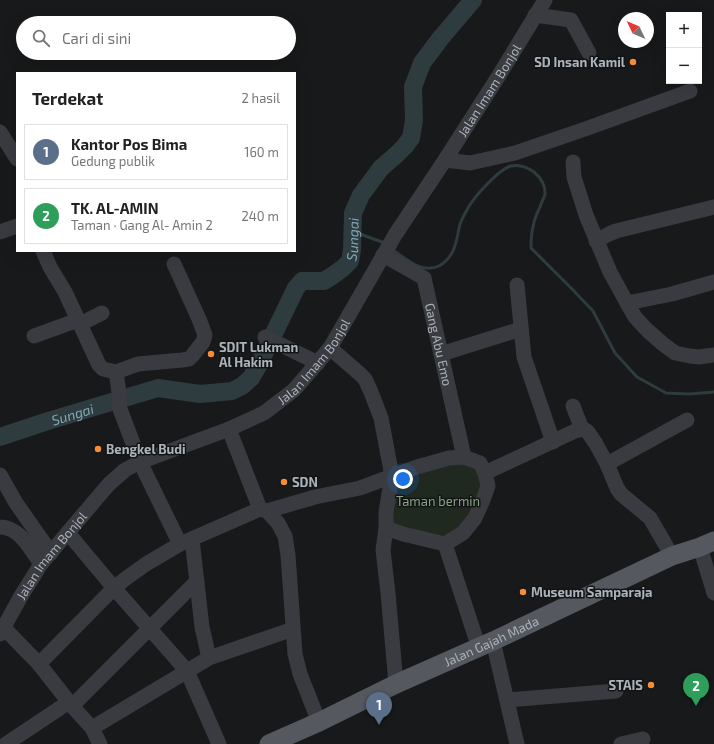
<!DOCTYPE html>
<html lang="id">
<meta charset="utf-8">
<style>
body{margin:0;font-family:"Exo 2",sans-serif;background:#f6f6f6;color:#222}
.controls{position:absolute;right:12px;top:12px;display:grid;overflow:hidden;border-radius:0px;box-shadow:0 4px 16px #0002}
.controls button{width:36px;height:36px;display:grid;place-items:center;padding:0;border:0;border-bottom:1px solid #e0e0e0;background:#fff;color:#222;font:20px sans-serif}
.compass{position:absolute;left:618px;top:12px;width:36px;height:36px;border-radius:50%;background:#fff;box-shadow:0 4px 16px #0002;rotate:314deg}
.you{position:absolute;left:403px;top:479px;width:14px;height:14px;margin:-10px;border:3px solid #fff;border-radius:50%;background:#1a73e8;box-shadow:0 0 0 6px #1a73e833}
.badge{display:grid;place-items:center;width:26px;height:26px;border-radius:50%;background:#db2777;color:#fff;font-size:13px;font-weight:700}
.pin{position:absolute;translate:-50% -33px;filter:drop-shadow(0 1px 2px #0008)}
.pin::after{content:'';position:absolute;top:21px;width:14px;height:12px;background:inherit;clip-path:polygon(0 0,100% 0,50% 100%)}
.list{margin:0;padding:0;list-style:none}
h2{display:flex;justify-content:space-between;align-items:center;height:52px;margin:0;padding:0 16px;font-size:17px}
h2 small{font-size:13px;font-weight:400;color:#767676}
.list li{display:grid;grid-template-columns:26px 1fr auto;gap:12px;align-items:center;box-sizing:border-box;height:56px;margin:0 8px 8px;padding:0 8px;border:1px solid #e0e0e0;border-radius:0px}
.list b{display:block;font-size:15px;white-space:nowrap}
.list p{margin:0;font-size:13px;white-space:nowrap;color:#767676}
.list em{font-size:13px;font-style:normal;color:#767676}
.icon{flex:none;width:22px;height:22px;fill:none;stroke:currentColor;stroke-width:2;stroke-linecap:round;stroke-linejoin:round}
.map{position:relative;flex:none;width:714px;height:744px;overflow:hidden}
.search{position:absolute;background:#fff;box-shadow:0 4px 16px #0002;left:16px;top:16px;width:280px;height:44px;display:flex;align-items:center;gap:10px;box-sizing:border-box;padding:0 14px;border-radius:22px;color:#767676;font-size:15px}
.panel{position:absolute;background:#fff;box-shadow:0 4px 16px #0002;left:16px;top:72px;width:280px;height:180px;border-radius:0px}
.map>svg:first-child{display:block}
</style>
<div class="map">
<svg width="714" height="744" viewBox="0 0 714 744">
<rect width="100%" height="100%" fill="#18191a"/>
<path fill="#202920" d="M469 461 477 467 484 487 474 513 447 538 390 526 397 477Z"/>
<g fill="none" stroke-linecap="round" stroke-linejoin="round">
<g stroke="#2e3b3f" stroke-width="3">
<path d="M352 231 382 242 385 244"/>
<path d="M393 250C406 259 422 274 439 266 456 256 456 241 460 224 462 219 465 213 468 208 474 197 499 169 511 166 520 164 527 167 534 172 540 177 545 185 545 193 545 197 541 203 540 207 537 213 534 220 533 227 531 234 531 241 531 248L573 290 593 311 615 353 637 377 666 393 689 394 714 392"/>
</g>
<path stroke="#2e3b3f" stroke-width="18" id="s1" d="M0 437 48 421 158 388 200 394 232 391 242 386 251 378 258 366 296 288 302 281H324L332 276 343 268 350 261 352 250 353 213 361 195 381 168 396 155 405 146 411 138 414 120 413 87 422 63 440 39 473 0"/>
<g stroke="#393b40" stroke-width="15">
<path d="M535 15 571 20 589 53"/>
<path d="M0 132 17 159"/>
<path d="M445 160 470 163 515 153 588 128 690 91"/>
<path d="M573 162 574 177 586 215 610 272 627 303 635 317 647 330 663 344 675 353 690 356 699 357 714 355"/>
<path d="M0 232 17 226"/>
<path d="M596 241 609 234 616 231 714 207"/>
<path d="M43 251 50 267 65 292 99 365 103 369 116 372 119 392 120 409 140 462 180 544"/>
<path id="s2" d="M383 255 424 278 464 457"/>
<path d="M517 285 524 357 553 442"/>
<path d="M627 303 672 294 714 282"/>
<path d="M80 324 102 313"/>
<path d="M34 336 78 320"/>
<path d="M265 337 318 363"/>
<path d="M441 354 521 329"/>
<path d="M116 372 138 364 182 360 189 359 192 356 203 342 205 335 199 319 174 264"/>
<path d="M573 406 582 429"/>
<path d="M229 429 260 509 267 511 278 523 285 536 288 555 295 654 300 674 319 722"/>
<path d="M607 464 687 420"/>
<path d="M485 473 575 431 584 429 588 432 596 444 607 464 617 488 621 494 650 518 672 556"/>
<path d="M0 475 16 503 51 553"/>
<path d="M267 511 315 497 360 488 392 476 381 418 371 392 365 379 360 374 330 348"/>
<path d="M0 527C20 527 31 550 41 564"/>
<path d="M386 528 383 550 388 593 396 684"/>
<path d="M68 533 114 588 187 671 219 744"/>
<path d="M192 539 202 627 209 658"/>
<path d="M445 544 403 534 386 528V512L392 476 417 467 449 458 464 457 480 463 485 473 488 486 483 500 475 518 463 533 445 544 479 648"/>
<path d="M700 547 714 593"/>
<path d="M4 628 39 664 72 706 92 728 100 744"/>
<path id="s3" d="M0 634 21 596 41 564 109 484 125 470 140 462 229 429 264 413 294 390 330 348 395 235 445 160 498 77 545 0"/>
<path d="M493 641 517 744"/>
<path d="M39 664 114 588 125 579 146 564 180 544 260 509"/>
<path d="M507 700 616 691"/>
<path d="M72 706 197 581"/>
<path d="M92 728 209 658 293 629"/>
<path d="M6 744 69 702"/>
<path d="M621 744 643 739"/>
</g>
<path stroke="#55595f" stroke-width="19" id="s4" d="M269 744 319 722 396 684 493 641 672 556 700 547 714 541"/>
</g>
<g fill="#f58e36" stroke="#131416" stroke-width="1.5">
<circle cx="633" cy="62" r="4"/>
<circle cx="211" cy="354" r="4"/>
<circle cx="98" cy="449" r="4"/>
<circle cx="284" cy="482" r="4"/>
<circle cx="523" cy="592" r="4"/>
<circle cx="651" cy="685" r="4"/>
</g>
<g text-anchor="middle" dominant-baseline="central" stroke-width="3" stroke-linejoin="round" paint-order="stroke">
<g font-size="13" font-weight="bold" fill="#aab2ba" stroke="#131416" text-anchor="start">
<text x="625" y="62" text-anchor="end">SD Insan Kamil</text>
<text x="219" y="347">SDIT Lukman<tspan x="219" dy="15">Al Hakim</tspan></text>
<text x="106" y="449">Bengkel Budi</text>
<text x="292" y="482">SDN</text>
<text x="531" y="592">Museum Samparaja</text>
<text x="643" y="685" text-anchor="end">STAIS</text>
</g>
<g font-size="13" fill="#aab2ba" stroke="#131416">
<text stroke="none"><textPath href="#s3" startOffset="754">Jalan Imam Bonjol</textPath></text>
<text stroke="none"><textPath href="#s2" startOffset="115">Gang Abu Emo</textPath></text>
<text stroke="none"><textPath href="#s3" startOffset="430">Jalan Imam Bonjol</textPath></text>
<text stroke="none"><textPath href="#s3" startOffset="94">Jalan Imam Bonjol</textPath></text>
<text stroke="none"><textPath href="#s4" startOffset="245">Jalan Gajah Mada</textPath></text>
</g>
<g font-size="13" fill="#86a581" stroke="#131416">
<text x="438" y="501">Taman bermin</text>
</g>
<g font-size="14" font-style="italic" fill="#81a8b5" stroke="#131416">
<text stroke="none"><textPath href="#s1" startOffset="450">Sungai</textPath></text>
<text stroke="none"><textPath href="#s1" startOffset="76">Sungai</textPath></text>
</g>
</g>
</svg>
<div class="controls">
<button>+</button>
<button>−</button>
</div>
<svg class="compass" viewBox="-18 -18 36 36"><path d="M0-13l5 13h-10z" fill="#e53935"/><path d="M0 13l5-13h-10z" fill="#767676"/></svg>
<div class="you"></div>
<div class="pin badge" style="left:379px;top:725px;background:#5c6f8a">1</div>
<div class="pin badge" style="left:696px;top:706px;background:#2e9e5b">2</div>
<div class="search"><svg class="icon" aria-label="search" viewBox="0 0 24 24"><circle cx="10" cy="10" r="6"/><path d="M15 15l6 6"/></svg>Cari di sini</div>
<section class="panel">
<h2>Terdekat<small>2 hasil</small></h2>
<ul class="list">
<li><span class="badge" style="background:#5c6f8a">1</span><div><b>Kantor Pos Bima</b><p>Gedung publik</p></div><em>160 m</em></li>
<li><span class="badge" style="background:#2e9e5b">2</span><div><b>TK. AL-AMIN</b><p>Taman · Gang Al- Amin 2</p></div><em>240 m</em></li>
</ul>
</section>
</div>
